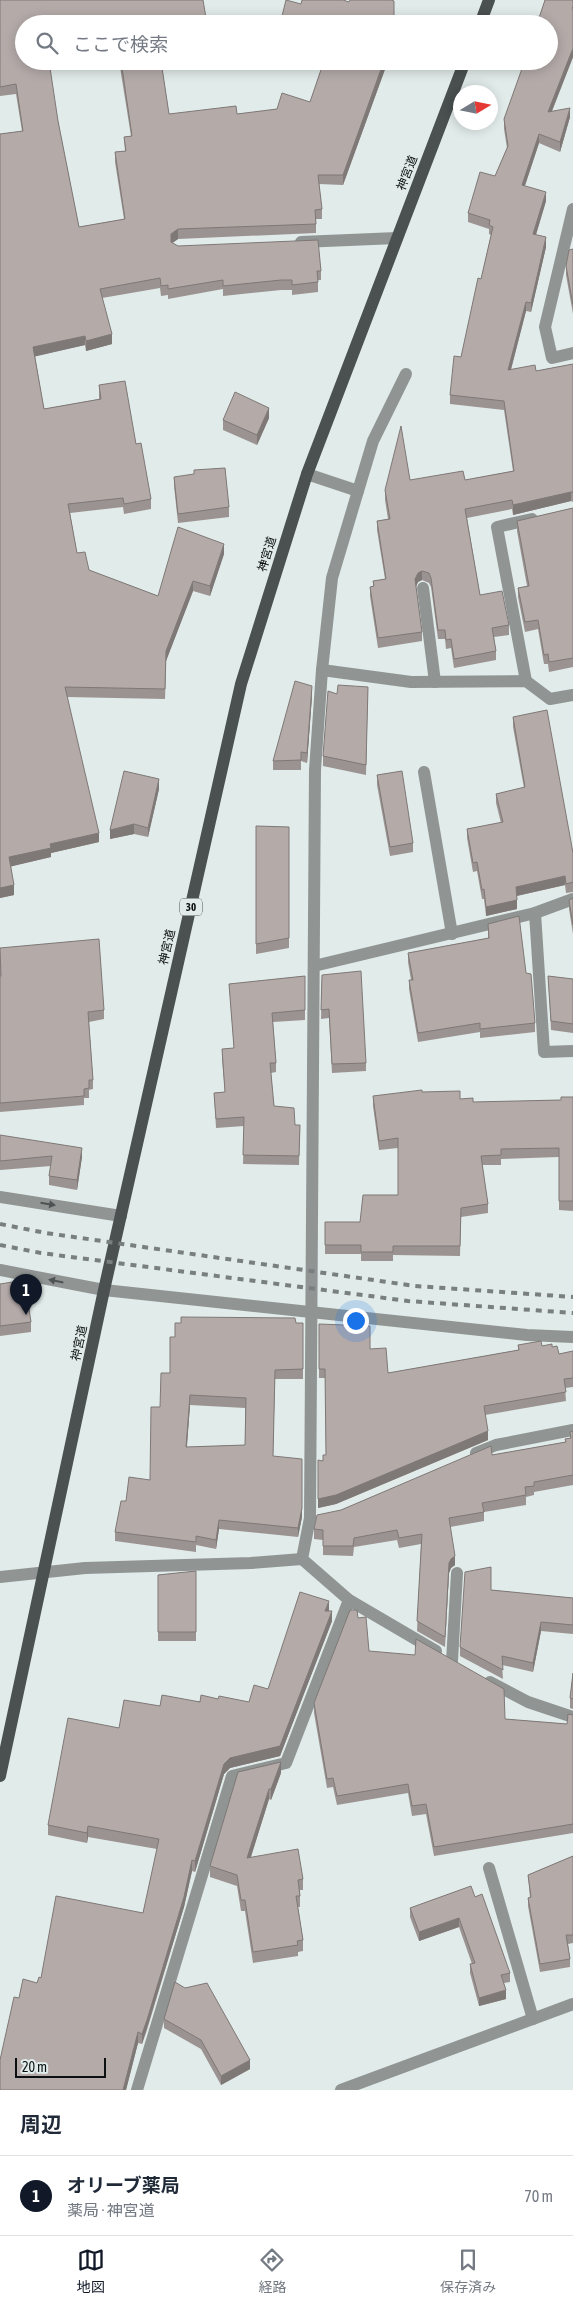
<!DOCTYPE html>
<html lang="ja">
<meta charset="utf-8">
<style>
body{margin:0;font-family:"Asap Condensed","Noto Sans JP",sans-serif;background:#f6f6f7;color:#1f2937}
.compass{position:absolute;left:453px;top:85px;width:45px;height:45px;border-radius:50%;background:#fff;box-shadow:0 2px 12px #0003;rotate:80deg}
.scale{position:absolute;left:15px;bottom:12px;width:91px;box-sizing:border-box;padding-left:5px;border:2px solid #0d1010;border-top:0;font-size:14px;line-height:18px;white-space:nowrap;color:#0d1010;-webkit-text-stroke:4px #e1ebea;paint-order:stroke}
.you{position:absolute;left:355px;top:1320px;width:18px;height:18px;margin:-12px;border:4px solid #fff;border-radius:50%;background:#1a73e8;box-shadow:0 0 0 8px #1a73e833}
.badge{display:grid;place-items:center;width:32px;height:32px;border-radius:50%;background:#111827;color:#fff;font-size:16px;font-weight:700}
.pin{position:absolute;translate:-50% -41px;filter:drop-shadow(0 1px 2px #0008)}
.pin::after{content:'';position:absolute;top:26px;width:18px;height:15px;background:inherit;clip-path:polygon(0 0,100% 0,50% 100%)}
.list{margin:0;padding:0;list-style:none}
h2{display:flex;justify-content:space-between;align-items:center;height:65px;margin:0;padding:0 20px;font-size:21px}
h2 small{font-size:16px;font-weight:400;color:#747a83}
.list li{display:grid;grid-template-columns:32px 1fr auto;gap:15px;align-items:center;box-sizing:border-box;height:80px;padding:0 20px;border-top:1px solid #e0e1e3}
.list b{display:block;font-size:19px;white-space:nowrap}
.list p{margin:0;font-size:16px;white-space:nowrap;color:#747a83}
.list em{font-size:16px;font-style:normal;color:#747a83}
.icon{flex:none;width:28px;height:28px;fill:none;stroke:currentColor;stroke-width:2;stroke-linecap:round;stroke-linejoin:round}
.map{position:relative;flex:none;width:573px;height:2090px;overflow:hidden}
.search{position:absolute;background:#fff;box-shadow:0 2px 12px #0003;left:15px;right:15px;top:15px;height:55px;display:flex;align-items:center;gap:12px;box-sizing:border-box;padding:0 18px;border-radius:28px;color:#747a83;font-size:19px}
.sheet{height:145px;background:#fff}
nav{display:flex;justify-content:space-around;align-items:center;box-sizing:border-box;height:70px;border-top:1px solid #e0e1e3;background:#fff;font-size:14px;color:#747a83}
nav a{display:grid;justify-items:center;gap:2px}
nav .on{color:#111827}
.map>svg:first-child{display:block}
</style>
<div class="map">
<svg width="573" height="2090" viewBox="0 0 573 2090">
<rect width="100%" height="100%" fill="#e1ebea"/>
<g fill="none" stroke-linecap="round" stroke-linejoin="round">
<g stroke="#909594" stroke-width="12">
<path d="M573 209 545 327 552 358 573 353"/>
<path d="M301 242 397 238"/>
<path d="M307 474 358 491 332 578 322 670 315 770 310 1518 302 1559 349 1600 436 1651"/>
<path d="M358 491 373 441 406 374"/>
<path d="M423 588 435 682"/>
<path d="M322 670 411 682 526 681 550 699 573 695"/>
<path d="M526 681 497 527 532 519"/>
<path d="M424 772 452 934"/>
<path d="M535 913 544 1052 573 1051"/>
<path d="M314 966 535 913 573 899"/>
<path d="M0 1197 121 1216"/>
<path d="M0 1270 104 1290 527 1335 573 1337"/>
<path d="M476 1453 496 1445 573 1430"/>
<path d="M0 1577 85 1568 251 1563 302 1559"/>
<path d="M452 1661 457 1573"/>
<path d="M490 1682 528 1702 573 1717"/>
<path d="M489 1868 533 2019"/>
<path d="M137 2090 232 1776 286 1763 349 1600"/>
</g>
<path stroke="#909594" stroke-width="12" d="M341 2090 573 2004"/>
<g stroke="#4a5150" stroke-width="12">
<path d="M480 24 489 0"/>
<path d="M0 1776 104 1290 241 684 307 474 465 61"/>
</g>
<g stroke="#797f7f" stroke-width="4" stroke-dasharray="6 6" stroke-linecap="butt">
<path d="M0 1224 46 1233 415 1286 573 1297"/>
<path d="M0 1245 41 1253 408 1301 573 1313"/>
</g>
</g>
<g fill="#9b9391" fill-rule="evenodd">
<path d="M0 0 24 24 58 121 79 227 124 219 115 162V152L125 151 124 137 131 136 119 61H161L169 114H237L277 109 310 102 324 61H388L343 185 319 184 322 209V219H316V233L178 239 172 243 178 246 321 271V280H318V292L292 295V290H281L223 296V289L168 299V295L161 296 160 288 102 298 112 344 86 351 85 345 35 356 44 409 99 399V385L136 444 151 499V509L124 514 123 507 70 513 77 553 89 570 158 596 224 554 210 596 193 591 166 661 165 699 67 697 99 842 51 853V857L11 866 14 895 0 898V134L22 131 16 94 0 96Z"/>
<path d="M545 0 573 57 552 111 570 117 560 152 539 143 525 186 546 201 536 235 546 247 531 312 526 311 511 370 536 371 573 364V502L571 501 513 515 512 509 467 518 480 595 509 625V635L494 637 496 651V660L454 668 451 648 446 649 445 639H438L431 587 429 583 422 580 418 582 416 586 422 632V641L378 648 370 596V587L373 586V581L385 579 377 530V521L388 519 385 500V490L410 480H465L513 471 504 410 450 404V395L461 357 481 279 491 235 489 234V229L468 222V213L495 176 507 148 504 129V119L529 65 549 24H539V18Z"/>
<path d="M573 249V314L566 275V266Z"/>
<path d="M269 418 257 445 223 430V420Z"/>
<path d="M174 477 229 507V517L178 523 174 486Z"/>
<path d="M573 508V667L549 672 548 664H544L538 629 525 632 518 597V588L527 586 517 531V521Z"/>
<path d="M368 687 366 775 323 766V756Z"/>
<path d="M312 696 307 763 301 761V770H273V761Z"/>
<path d="M513 717 573 853V892L566 893 565 885 517 896V909L486 916 484 899H482L477 871 473 872 467 838V829L501 823 496 803V794L524 788 513 727Z"/>
<path d="M377 775 413 843V852L390 856 377 785Z"/>
<path d="M159 789 148 837 134 834 110 839Z"/>
<path d="M289 827V948L256 954V835Z"/>
<path d="M573 898V934L569 909V900Z"/>
<path d="M488 924 526 973 535 1023V1032L480 1038V1032L418 1042 409 989V980H411L408 962V953L488 938Z"/>
<path d="M0 948 104 1010V1019L89 1022 93 1080V1089L89 1090V1098H84V1105L0 1112Z"/>
<path d="M322 975 366 1063V1071L332 1073 329 1018 321 1019Z"/>
<path d="M305 976V1020L273 1022 276 1063V1072L271 1073 274 1106 295 1125H300L299 1165 243 1164 244 1126 216 1128 214 1093 225 1092 222 1059V1049H234L229 984Z"/>
<path d="M548 976 573 979V1033L551 1030Z"/>
<path d="M422 1092 460 1099 473 1102 561 1100 573 1097V1211L559 1210V1157L501 1159V1165H482L488 1204V1213L461 1217 460 1256 393 1255V1261H361V1254H325V1222H360L398 1195V1148L379 1150 373 1106V1096Z"/>
<path d="M0 1135 82 1157 77 1190 49 1185V1176L51 1166 0 1170Z"/>
<path d="M0 1284 21 1290 31 1322V1332L0 1336Z"/>
<path d="M296 1323H303V1379H275L273 1456 302 1517 298 1537 219 1529 216 1549 196 1545V1552L115 1541V1532L126 1501 150 1480 160 1407 170 1373 175 1337ZM190 1405 245 1408V1445L187 1447Z"/>
<path d="M319 1324 370 1349 388 1373 518 1350V1345L552 1347 559 1354 573 1351V1387L565 1388 566 1401 485 1415 488 1440 336 1504 318 1508 323 1461 326 1455 325 1378H319Z"/>
<path d="M573 1431V1485L534 1492V1495L526 1497V1505L484 1512V1521L450 1527 455 1565 451 1568 449 1573 445 1647 417 1631 421 1544 399 1548 397 1540 354 1547 353 1556 323 1555V1540L314 1539V1529L341 1510 492 1455 565 1442V1439H570V1432Z"/>
<path d="M196 1571V1641H158V1575Z"/>
<path d="M491 1590 573 1598V1634L541 1631 533 1672 502 1665 503 1679 460 1656V1647Z"/>
<path d="M328 1611 332 1621 280 1756 230 1768 224 1774 195 1872 192 1871 184 1907 147 2030 142 2044 138 2043 126 2090H0L19 1998 37 1983 41 1978 143 1913 157 1849 88 1837 87 1843 48 1835V1825L119 1728 160 1706 218 1699 249 1702 268 1689Z"/>
<path d="M358 1618 369 1651 505 1719 567 1724 573 1715V1833L434 1856 426 1814 412 1816 408 1793 337 1805 333 1787 327 1788 314 1713V1703Z"/>
<path d="M573 1673V1709L570 1708V1698Z"/>
<path d="M281 1773 271 1800 269 1799 251 1857 303 1879V1890H300V1907H298L303 1940V1951L298 1952V1956L253 1963 245 1911H241L237 1886 210 1877V1866Z"/>
<path d="M573 1856V1943L568 1944 570 1959V1967L540 1972 528 1906V1898H530L528 1875Z"/>
<path d="M475 1897 510 1973V1982L504 1983 506 1999 479 2006 470 1973V1964H472L459 1927 419 1941 410 1917V1908Z"/>
<path d="M175 1982 250 2069 221 2085 201 2049 164 2028V2019Z"/>
</g>
<g fill="#7e7876">
<path d="M573 48V57L548 121V112Z"/>
<path d="M384 61H388L343 185V175Z"/>
<path d="M570 108V117L560 152V142Z"/>
<path d="M539 134V143L522 194V185Z"/>
<path d="M546 192V201L533 244V234Z"/>
<path d="M178 229V239L171 244V234Z"/>
<path d="M546 237V247L531 312V303Z"/>
<path d="M526 302V311L508 380V370Z"/>
<path d="M112 334V344L86 351V341Z"/>
<path d="M85 336V345L33 357V347Z"/>
<path d="M269 408V418L257 445V435Z"/>
<path d="M571 492V501L513 515V505Z"/>
<path d="M224 544V554L210 596V586Z"/>
<path d="M422 571V580L418 582 415 589V579L418 573Z"/>
<path d="M193 581V591L166 661 165 699 166 651Z"/>
<path d="M312 686V696L307 763V753Z"/>
<path d="M159 779V789L148 837V828Z"/>
<path d="M134 824V834L110 839V830Z"/>
<path d="M99 833V842L51 853V857L9 867V857L50 844Z"/>
<path d="M565 876V885L516 896V887Z"/>
<path d="M14 885V895L0 898V888Z"/>
<path d="M517 900V909L486 916V907Z"/>
<path d="M82 1148V1157L77 1190V1180Z"/>
<path d="M190 1395V1405L186 1456V1447Z"/>
<path d="M488 1431V1440L336 1504 318 1508V1499Z"/>
<path d="M302 1468V1517L298 1537V1528Z"/>
<path d="M219 1520V1529L216 1549V1540Z"/>
<path d="M455 1556V1565L451 1568 449 1573 445 1647 449 1563 451 1559Z"/>
<path d="M329 1601V1611H325Z"/>
<path d="M332 1611V1621L280 1756 230 1768 224 1774 195 1872V1861L224 1764Z"/>
<path d="M541 1622V1631L533 1672V1663Z"/>
<path d="M281 1762V1773L271 1800V1789Z"/>
<path d="M269 1789V1799L247 1869V1858Z"/>
<path d="M88 1826V1837L87 1843V1833Z"/>
<path d="M192 1860V1871L184 1907 142 2044V2034Z"/>
<path d="M459 1918V1927L419 1941V1932Z"/>
<path d="M506 1990V1999L479 2006V1998Z"/>
<path d="M138 2032V2043L126 2090H123Z"/>
<path d="M250 2060V2069L221 2085V2076Z"/>
</g>
<g fill="#b4aba9" stroke="#7e7876" fill-rule="evenodd">
<path d="M0 0H203L207 24H24V61H49L58 121 79 227 125 219 115 152 126 151 124 137 132 136 121 61H161L169 114 236 106 237 114 277 109 282 93 310 102 324 61H384L343 175H318L322 209 315 210 316 224 178 229 171 234V242L178 246 318 240 321 271H317L318 282 292 285V280H281L223 286V280L168 289V285L161 286 160 278 100 289 112 334 86 341 85 336 33 347 44 409 101 399 99 385 125 381 136 444 141 443 151 499 124 504 123 498 68 504 77 553 85 552 89 570 158 596 178 527 224 544 210 586 193 581 166 651 165 689 65 687 99 833 50 844 51 848 9 857 14 885 0 888V134L23 131 16 84 0 87Z"/>
<path d="M286 0 301 4 302 0H343L349 2 350 0H391L394 1V24H280Z"/>
<path d="M545 0H573V6L572 9 573 10V48L548 112 570 108 560 142 539 134 522 185 546 192 533 234 546 237 531 303 526 302 508 370 535 365 536 371 573 364V492H571L513 505 512 500 465 509 480 595 502 591 509 625 492 628 496 651 454 659 451 639 446 640 445 630H438L431 578 429 573 422 571 418 573 415 579 422 632 378 638 370 587 374 586 373 581 386 579 377 521 390 519 385 490 401 426 410 480 463 471 465 480 514 471 504 401 450 395 454 356 461 357 478 278 481 279 493 227 489 225 490 220 468 213 480 172 495 176 508 146 504 119 524 63 529 65 530 61H549V24H545L546 21 539 18Z"/>
<path d="M573 249V305L566 266 569 250Z"/>
<path d="M235 392 269 408 257 435 223 420Z"/>
<path d="M225 468 229 507 178 514 174 477 194 474V470Z"/>
<path d="M573 508V658L549 662 548 654 544 655 538 620 525 622 518 588 529 586 517 521Z"/>
<path d="M295 681 312 686 307 753 301 752V760L273 761Z"/>
<path d="M338 685 368 687 366 765 323 756 328 691 337 694Z"/>
<path d="M547 710 573 853V882L566 884 565 876 516 887 517 900 486 907 484 889 482 890 477 862 473 863 467 829 503 822 496 794 525 787 513 717Z"/>
<path d="M124 771 159 779 148 828 134 824 110 830Z"/>
<path d="M402 771 413 843 390 847 377 775Z"/>
<path d="M256 826 289 827V938L256 944Z"/>
<path d="M573 898V925L569 900Z"/>
<path d="M519 916 526 973 531 974 535 1023 480 1029V1023L418 1033 409 980H413L408 953 489 938 488 924Z"/>
<path d="M99 939 104 1010 88 1012 93 1080H89V1088L84 1089V1096L0 1103V976H1L0 948Z"/>
<path d="M361 971 366 1063 332 1064 329 1009 321 1010 322 975Z"/>
<path d="M305 976V1010L272 1013 276 1063H270L274 1106 294 1108 295 1125H300L299 1156 243 1155 244 1117 216 1119 214 1093 225 1092 222 1049 234 1048 229 984Z"/>
<path d="M548 976 573 979V1024L551 1021Z"/>
<path d="M422 1090V1092L460 1091V1099L473 1098V1102L561 1100V1097H573V1201H559V1148L501 1149V1155L481 1156 488 1204 461 1208 460 1246H393V1252H361V1245H325V1222H360L363 1195H398V1138L379 1141 373 1096Z"/>
<path d="M0 1135 82 1148 77 1180 49 1176 52 1156 0 1161Z"/>
<path d="M19 1281 21 1290 26 1289 31 1322 0 1326V1284Z"/>
<path d="M181 1317 295 1318 296 1323H303V1369L275 1370 273 1456 302 1459V1508L298 1528 219 1520 216 1540 196 1536V1542L115 1532 121 1501H126L129 1477 150 1480 151 1407H160L161 1373H170V1337H175V1323H181ZM190 1395 246 1398 245 1445 186 1447Z"/>
<path d="M319 1324 370 1326V1349L386 1348 388 1373 519 1350 518 1345 541 1341 542 1346 552 1344V1347L557 1346 559 1354 573 1351V1378L564 1379 566 1392 484 1406 488 1431 336 1495 318 1499V1460L323 1461V1455H326L325 1369H319Z"/>
<path d="M573 1431V1475L534 1482V1486L525 1487 526 1495 482 1503 484 1512 449 1518 455 1556 451 1559 449 1563 445 1637 417 1621 422 1534 399 1538 397 1530 354 1538 353 1546H323V1530L314 1529 317 1515 341 1510 491 1446 492 1455 566 1442 565 1439 571 1438 570 1432Z"/>
<path d="M491 1567V1590L573 1598V1625L541 1622 533 1663 502 1656 503 1670 460 1647 465 1572Z"/>
<path d="M196 1571V1632H158V1575Z"/>
<path d="M300 1592 329 1601 325 1611H332L280 1746 230 1758 224 1764 195 1861 192 1860 184 1897 147 2020 142 2034 138 2032 123 2090H0V2060L14 1997 19 1998 23 1979 37 1983 39 1977 41 1978 56 1896 143 1913 159 1839 88 1826 87 1833 48 1825 68 1718 119 1728 124 1700 160 1706 162 1695 200 1702 201 1695 218 1699 219 1696 249 1702 254 1685 268 1689Z"/>
<path d="M350 1610H357L358 1618 366 1617 369 1651 415 1655 416 1639 504 1689 505 1719 567 1724 568 1714 573 1715V1824L434 1847 426 1804 412 1806 408 1784 337 1796 333 1778 327 1779 314 1703Z"/>
<path d="M573 1673V1699L570 1698Z"/>
<path d="M281 1762 271 1789H269L247 1858 298 1849 303 1879 298 1880 300 1896H296L303 1940 297 1941 298 1945 253 1952 245 1900H241L237 1875 210 1866 238 1772Z"/>
<path d="M573 1856V1935H566L570 1959 540 1964 528 1898 531 1897 528 1875Z"/>
<path d="M471 1886 475 1897 482 1894 510 1973 501 1975 506 1990 479 1998 470 1964 475 1963 459 1918 419 1932 410 1908Z"/>
<path d="M175 1982 185 1988 207 1983 250 2060 221 2076 201 2040 164 2019Z"/>
</g>
<defs><path id="oneway-solid" d="M-6-.8H1V-3.2L6.5 0L1 3.2V.8H-6Z" transform="scale(1.25)"/></defs>
<g fill="#4e5252">
<use href="#oneway-solid" transform="translate(48 1204) rotate(9)"/>
<use href="#oneway-solid" transform="translate(56 1281) rotate(-169)"/>
</g>
<g text-anchor="middle" dominant-baseline="central" stroke-width="4" stroke-linejoin="round" paint-order="stroke">
<rect fill="#e1ebea" stroke="#4d5251" stroke-width="1" x="180" y="898.5" width="22" height="17" rx="4"/>
<g font-size="11" font-weight="bold" fill="#0d1010">
<text x="191" y="907">30</text>
</g>
<g font-size="12" fill="#0d1010" stroke="#e1ebea">
<text transform="translate(407 173) rotate(-69)">神宮道</text>
<text transform="translate(267 554) rotate(-73)">神宮道</text>
<text transform="translate(167 947) rotate(-77)">神宮道</text>
<text transform="translate(79 1343) rotate(-78)">神宮道</text>
</g>
</g>
</svg>
<svg class="compass" viewBox="-18 -18 36 36"><path d="M0-13l5 13h-10z" fill="#e53935"/><path d="M0 13l5-13h-10z" fill="#747a83"/></svg>
<div class="scale">20 m</div>
<div class="you"></div>
<div class="pin badge" style="left:26px;top:1315px">1</div>
<div class="search"><svg class="icon" aria-label="search" viewBox="0 0 24 24"><circle cx="10" cy="10" r="6"/><path d="M15 15l6 6"/></svg>ここで検索</div>
</div>
<section class="sheet">
<h2>周辺<small></small></h2>
<ul class="list">
<li><span class="badge">1</span><div><b>オリーブ薬局</b><p>薬局 · 神宮道</p></div><em>70 m</em></li>
</ul>
</section>
<nav>
<a class="on"><svg class="icon" aria-label="map" viewBox="0 0 24 24"><path d="M3 6l6-2 6 2 6-2v14l-6 2-6-2-6 2zM9 4v14M15 6v14"/></svg>地図</a>
<a><svg class="icon" aria-label="directions" viewBox="0 0 24 24"><path d="M12 3l9 9-9 9-9-9zM9 14v-3h6M13 9l2 2-2 2"/></svg>経路</a>
<a><svg class="icon" aria-label="saved" viewBox="0 0 24 24"><path d="M7 4h10v16l-5-4-5 4z"/></svg>保存済み</a>
</nav>
